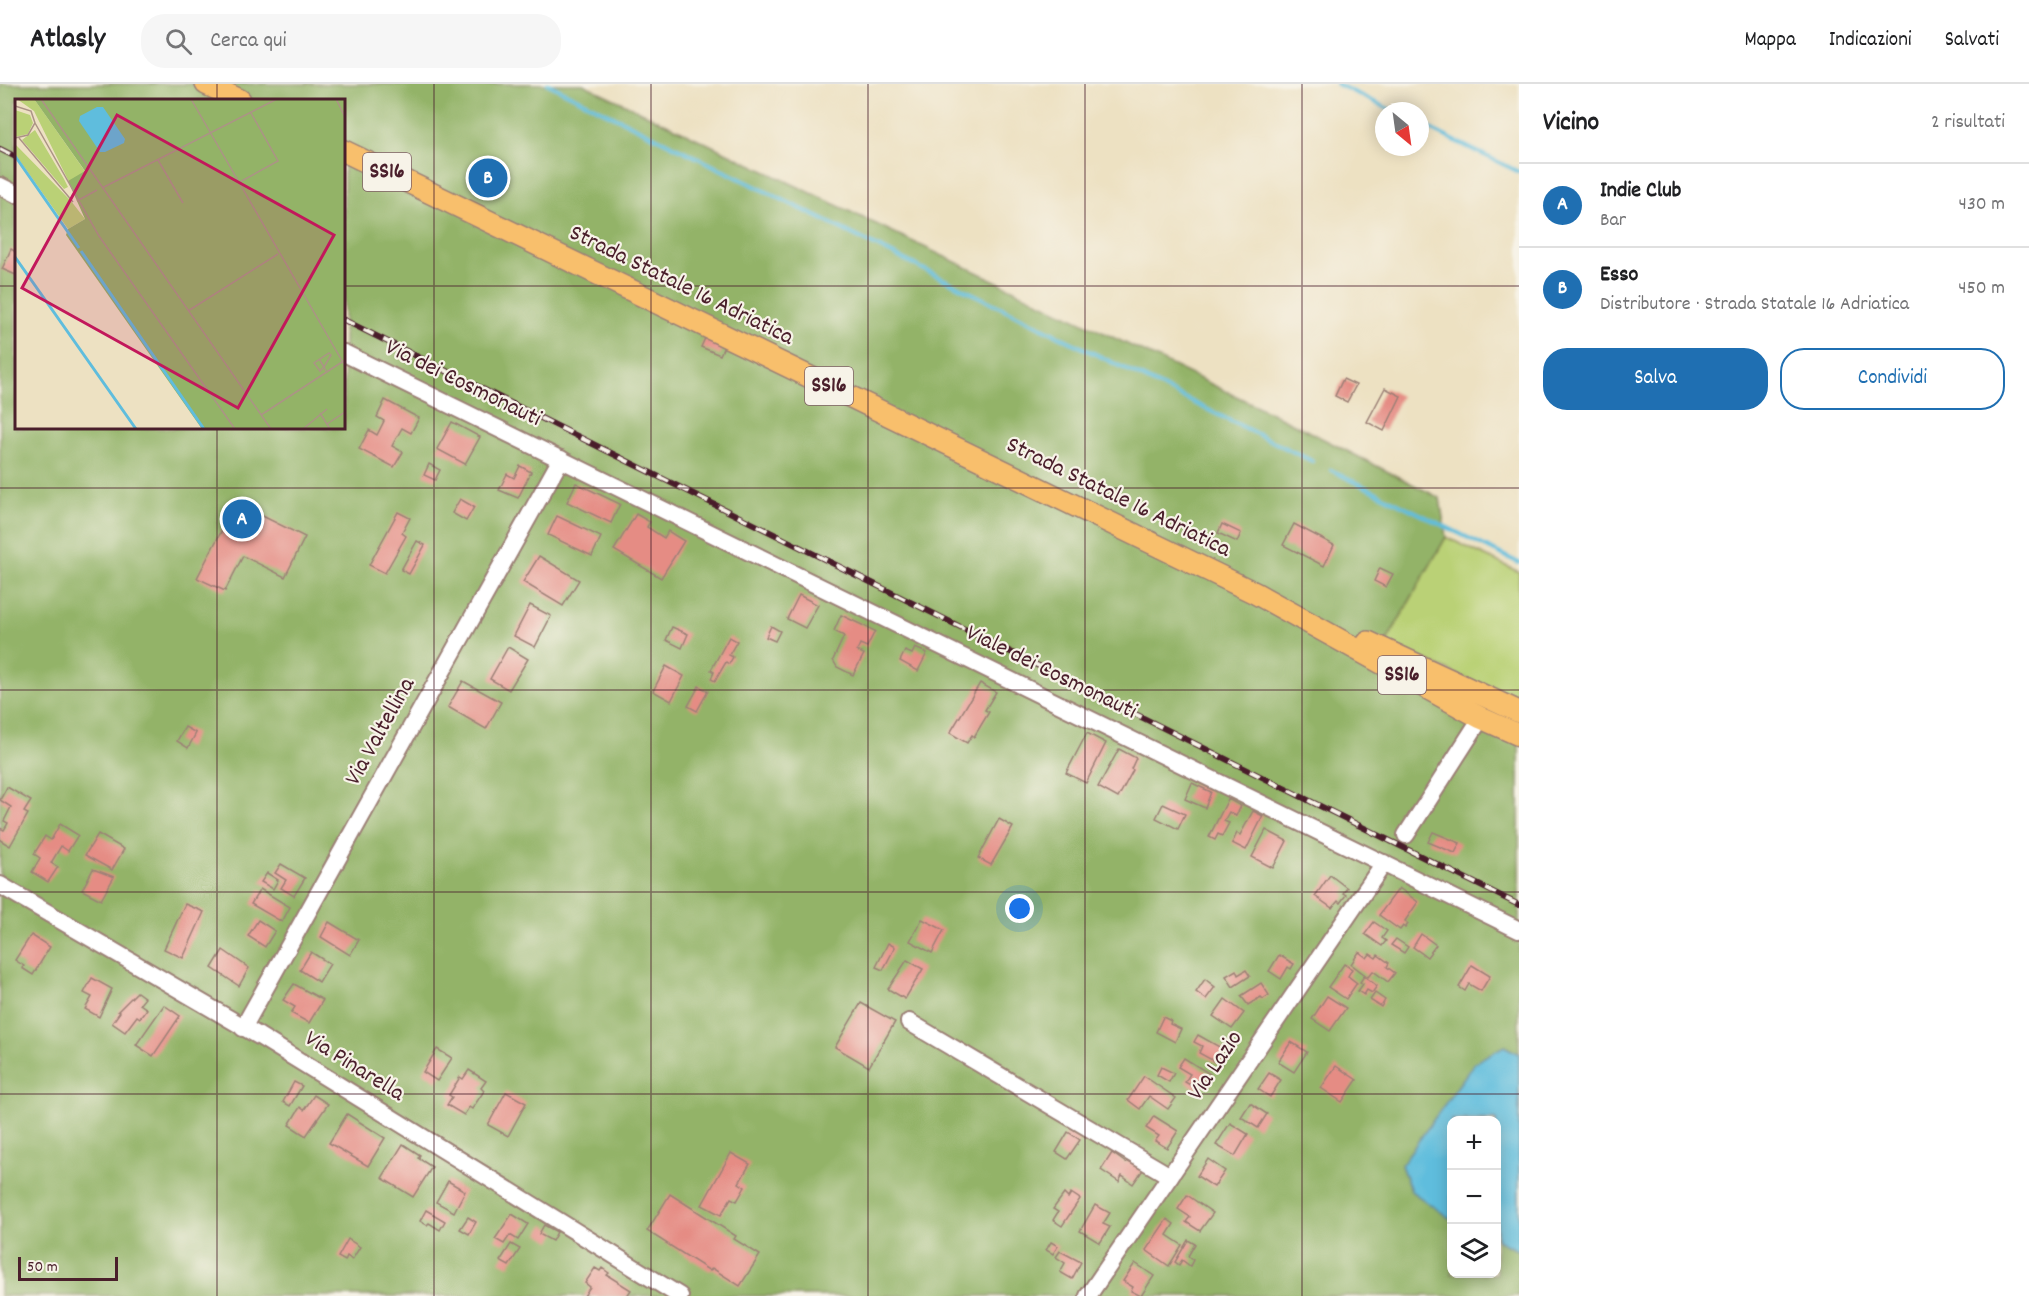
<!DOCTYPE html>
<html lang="it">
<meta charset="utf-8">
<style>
body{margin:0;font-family:Dekko,sans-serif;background:#f6f6f6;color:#202124}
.controls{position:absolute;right:18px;bottom:18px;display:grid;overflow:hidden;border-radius:12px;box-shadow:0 3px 15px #0003}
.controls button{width:54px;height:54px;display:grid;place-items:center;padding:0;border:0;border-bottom:2px solid #e0e0e0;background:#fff;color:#202124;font:30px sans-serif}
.compass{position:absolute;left:1375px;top:18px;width:54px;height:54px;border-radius:50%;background:#fff;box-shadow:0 3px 15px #0003;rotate:151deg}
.scale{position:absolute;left:18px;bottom:15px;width:100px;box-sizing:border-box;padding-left:6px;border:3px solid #4a1f2b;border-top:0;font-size:16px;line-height:21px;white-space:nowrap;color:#4a1f2b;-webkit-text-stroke:4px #f7f3e8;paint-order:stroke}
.you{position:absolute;left:1020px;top:825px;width:21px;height:21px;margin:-15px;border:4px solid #fff;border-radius:50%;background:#1a73e8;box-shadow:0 0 0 9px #1a73e833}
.badge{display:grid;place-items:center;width:39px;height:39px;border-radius:50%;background:#1f6fb2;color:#fff;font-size:20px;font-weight:700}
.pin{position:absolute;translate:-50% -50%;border:3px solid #fff;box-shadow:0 2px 6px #0006}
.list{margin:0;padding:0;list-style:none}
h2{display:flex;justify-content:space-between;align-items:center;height:78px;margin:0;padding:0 24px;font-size:26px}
h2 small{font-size:20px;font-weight:400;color:#757577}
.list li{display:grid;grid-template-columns:39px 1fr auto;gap:18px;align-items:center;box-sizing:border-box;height:84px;padding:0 24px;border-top:2px solid #e0e0e0}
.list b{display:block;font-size:22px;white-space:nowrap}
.list p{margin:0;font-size:20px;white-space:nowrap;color:#757577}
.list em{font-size:20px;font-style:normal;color:#757577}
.actions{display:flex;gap:12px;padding:18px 24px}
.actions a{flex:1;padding:14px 0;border:2px solid #1f6fb2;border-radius:24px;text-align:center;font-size:21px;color:#1f6fb2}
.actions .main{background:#1f6fb2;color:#fff}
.icon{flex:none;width:33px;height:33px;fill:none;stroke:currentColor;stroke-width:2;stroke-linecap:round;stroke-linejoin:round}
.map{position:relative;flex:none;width:1519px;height:1212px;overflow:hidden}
header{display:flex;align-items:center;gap:36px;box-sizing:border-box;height:84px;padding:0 30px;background:#fff;border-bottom:2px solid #e0e0e0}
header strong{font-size:28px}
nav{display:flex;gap:33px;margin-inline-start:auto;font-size:21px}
.search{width:420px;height:54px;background:#f6f6f6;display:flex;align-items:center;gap:15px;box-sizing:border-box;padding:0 21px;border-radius:24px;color:#757577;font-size:22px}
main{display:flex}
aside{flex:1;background:#fff}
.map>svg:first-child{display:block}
</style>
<header>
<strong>Atlasly</strong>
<div class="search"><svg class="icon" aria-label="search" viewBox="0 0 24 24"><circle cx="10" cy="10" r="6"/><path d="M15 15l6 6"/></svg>Cerca qui</div>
<nav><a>Mappa</a><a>Indicazioni</a><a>Salvati</a></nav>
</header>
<main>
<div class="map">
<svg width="1519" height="1212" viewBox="0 0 1519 1212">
<rect width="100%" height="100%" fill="#f7f3e8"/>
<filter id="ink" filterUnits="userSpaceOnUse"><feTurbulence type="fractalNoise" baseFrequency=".0167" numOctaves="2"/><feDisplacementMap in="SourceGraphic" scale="12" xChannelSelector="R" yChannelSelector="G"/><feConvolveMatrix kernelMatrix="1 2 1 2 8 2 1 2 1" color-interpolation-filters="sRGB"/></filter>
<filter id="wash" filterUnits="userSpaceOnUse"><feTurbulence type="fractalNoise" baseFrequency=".008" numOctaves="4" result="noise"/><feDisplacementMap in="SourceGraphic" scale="24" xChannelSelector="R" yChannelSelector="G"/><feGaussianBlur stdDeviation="1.35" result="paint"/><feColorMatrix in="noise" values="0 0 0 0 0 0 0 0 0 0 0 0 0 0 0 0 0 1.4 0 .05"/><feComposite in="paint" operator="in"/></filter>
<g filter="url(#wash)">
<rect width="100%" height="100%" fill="#ede1c2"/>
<path fill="#bad176" stroke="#827850" stroke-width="1.5" d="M1446 453 1519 488V618L1386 559Z"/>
<path fill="#93b367" stroke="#6e6949" stroke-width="1.5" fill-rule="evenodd" d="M0 0H583L1280 333 1440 414 1446 453 1386 558 1519 659V1212H0ZM16 16H344V344H16ZM1452 1036H1496V1190H1452Z"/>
<path fill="#5fbddd" stroke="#546e84" stroke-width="1.5" d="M1504 962 1519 970V1167L1497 1156 1496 1036H1452L1451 1135 1411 1107 1401 1081 1475 978Z"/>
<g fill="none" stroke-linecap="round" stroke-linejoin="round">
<g stroke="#5fbddd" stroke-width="4">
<path d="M548 0 1312 377"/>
<path d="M1337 0 1393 27"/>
<path d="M1420 40 1519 88"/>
<path d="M1331 386 1519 479"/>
</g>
</g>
<g id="blocks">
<g fill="#e58c84">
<path d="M11 165 16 168V191L2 185Z"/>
<path d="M706 252 725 260 720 271 701 263Z"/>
<path d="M1343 295 1356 301 1347 318 1335 312Z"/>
<path d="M1385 304 1401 312 1384 347 1367 338Z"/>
<path d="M385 316 419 334 411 349 402 344 392 362 403 368 394 383 359 365 369 346 377 351 384 337 377 333Z"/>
<path d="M452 338 480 353 465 380 437 365Z"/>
<path d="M429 380 440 386 435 396 424 391Z"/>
<path d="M520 382 531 388 518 414 499 406 507 390 514 394Z"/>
<path d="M576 399 620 420 611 439 567 418Z"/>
<path d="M460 415 474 423 466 437 452 429Z"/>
<path d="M236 419 305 453 285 493 243 472 225 507 197 494Z"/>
<path d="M398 428 410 434 402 449 406 452 385 489 369 481Z"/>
<path d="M636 430 650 438 647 443 664 454 668 447 684 457 661 494 614 466Z"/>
<path d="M557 432 601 453 592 472 548 451Z"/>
<path d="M1222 440 1241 449 1237 458 1218 449Z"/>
<path d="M1294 440 1334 461 1324 482 1283 461Z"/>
<path d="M417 457 425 461 409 490 401 486Z"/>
<path d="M539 472 579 496 563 522 523 498Z"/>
<path d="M1380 484 1393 490 1386 503 1374 497Z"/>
<path d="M799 511 818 521 805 544 787 535Z"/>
<path d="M530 521 551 532 535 563 514 552Z"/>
<path d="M841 531 875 547 867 563 860 560 857 567 864 570 853 591 837 583 833 576 844 552 834 547Z"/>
<path d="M771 542 780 547 775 557 766 553Z"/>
<path d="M672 543 688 550 682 564 666 556Z"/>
<path d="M729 553 737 557 729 571 733 573 729 580 726 578 715 597 711 595 714 588 711 586Z"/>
<path d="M508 563 528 575 509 606 490 595Z"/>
<path d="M915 564 927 569 918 587 900 577 905 567 912 570Z"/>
<path d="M666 582 684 592 671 617 653 607Z"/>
<path d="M463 597 501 618 486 645 448 623Z"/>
<path d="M980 599 996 608 985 626 989 628 974 653 972 651 967 659 950 649Z"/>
<path d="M699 602 708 607 697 627 688 622Z"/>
<path d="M185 643 196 649 188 664 177 657Z"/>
<path d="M1087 649 1106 659 1086 699 1066 689Z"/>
<path d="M1119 665 1136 674 1131 685 1133 686 1118 714 1098 703Z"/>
<path d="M1192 699 1211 708 1205 724 1185 715Z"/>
<path d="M7 703 31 717 24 728 28 730 10 762 0 756V744L4 746 8 739 4 737 11 723 0 716Z"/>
<path d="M1228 715 1241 722 1236 732 1229 728 1224 737 1229 739 1222 752 1218 750 1215 756 1209 753Z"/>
<path d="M1163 720 1185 730 1178 745 1156 734Z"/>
<path d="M1253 727 1263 732 1246 766 1232 759 1237 749 1240 751Z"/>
<path d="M999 735 1013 743 991 781 978 774Z"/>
<path d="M60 740 78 751 68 767 61 762 51 779 58 783 48 798 32 788 40 774 34 770 45 752 51 756Z"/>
<path d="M1266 746 1287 757 1273 784 1252 773Z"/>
<path d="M1433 748 1460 759 1455 769 1428 758Z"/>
<path d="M98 750 124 765 112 786 85 771Z"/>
<path d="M281 780 305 794 294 812 281 804 286 796 275 789Z"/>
<path d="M93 785 114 793 101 816 82 806Z"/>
<path d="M267 789 278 796 273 805 261 798Z"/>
<path d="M1330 791 1347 804 1343 809 1346 811 1340 819 1338 817 1332 824 1315 812Z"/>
<path d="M1399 804 1418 818 1405 837 1408 840 1405 844 1403 842 1400 846 1379 831Z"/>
<path d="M260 805 290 823 282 838 251 820Z"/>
<path d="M185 820 204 828 183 874 164 865Z"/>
<path d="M922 835 944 846 932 869 910 857Z"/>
<path d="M258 836 275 847 265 863 248 852Z"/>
<path d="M329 838 359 856 350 871 321 853Z"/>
<path d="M1374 838 1387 847 1382 854 1386 857 1382 862 1365 850Z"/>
<path d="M1421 850 1436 861 1427 873 1413 863Z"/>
<path d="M31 851 50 863 33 891 22 884 24 882 15 876Z"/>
<path d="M1396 855 1408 863 1404 869 1391 861Z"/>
<path d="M888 859 895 863 883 886 876 883Z"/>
<path d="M223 866 249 884 239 902 212 884Z"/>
<path d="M311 868 330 880 319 898 300 886Z"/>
<path d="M1359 868 1367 874 1370 870 1376 874 1378 871 1389 879 1387 883 1395 889 1388 898 1373 887 1368 893 1351 880Z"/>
<path d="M1279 871 1294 880 1291 885 1288 883 1281 895 1269 887Z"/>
<path d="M907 876 923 885 905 915 888 905Z"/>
<path d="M1344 880 1352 885 1348 892 1357 899 1346 915 1328 903Z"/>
<path d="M1472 881 1490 892 1481 907 1469 900 1465 907 1459 903Z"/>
<path d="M1236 886 1238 891 1246 886 1250 892 1233 903 1226 892Z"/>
<path d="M1364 892 1377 902 1372 909 1367 906 1364 911 1358 907 1363 900 1360 898Z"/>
<path d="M92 894 112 905 99 933 85 925 92 913 84 909Z"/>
<path d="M1205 895 1215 903 1206 915 1196 908Z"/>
<path d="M1261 899 1269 911 1263 915 1261 913 1248 921 1241 912Z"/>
<path d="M294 900 323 916 309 939 291 929 295 923 283 916Z"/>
<path d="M137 908 145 914 140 920 147 925 140 934 137 932 125 948 112 939 120 928 118 927Z"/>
<path d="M1375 909 1385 916 1381 923 1370 916Z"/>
<path d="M1327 912 1346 924 1330 947 1312 935Z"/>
<path d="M1225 915 1244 929 1232 945 1213 932Z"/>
<path d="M861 919 895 938 869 983 835 963Z"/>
<path d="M164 921 180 932 153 972 136 961Z"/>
<path d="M1163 933 1171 937 1170 940 1181 945 1175 958 1156 948Z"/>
<path d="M1198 951 1225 966 1221 981 1199 969 1202 962 1194 958Z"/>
<path d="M1291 958 1307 968 1294 988 1278 978Z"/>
<path d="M437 965 452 974 437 997 423 988Z"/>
<path d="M1184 974 1210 990 1206 998 1202 996 1197 1005 1185 998 1190 990 1178 983Z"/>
<path d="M1336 982 1357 996 1342 1018 1321 1004Z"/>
<path d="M1161 983 1174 989 1169 998 1157 991Z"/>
<path d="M469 986 486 997 481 1004 484 1007 472 1025 469 1023 464 1031 447 1021 452 1013 449 1011 460 993 463 995Z"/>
<path d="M1269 989 1281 996 1270 1013 1258 1005Z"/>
<path d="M1144 992 1176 1014 1168 1025 1149 1012 1140 1025 1128 1016Z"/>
<path d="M294 998 302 1002 290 1022 283 1018Z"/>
<path d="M506 1008 526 1019 508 1052 488 1041Z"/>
<path d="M314 1011 328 1020 306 1052 289 1041 300 1023 304 1026Z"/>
<path d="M1250 1019 1267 1030 1258 1044 1241 1033Z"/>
<path d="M347 1030 385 1054 368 1082 329 1059Z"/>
<path d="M1154 1032 1178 1047 1167 1064 1155 1057 1159 1052 1146 1044Z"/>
<path d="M1230 1039 1248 1050 1235 1072 1216 1061Z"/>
<path d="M1068 1048 1080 1056 1067 1075 1056 1068Z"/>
<path d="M403 1060 420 1071 418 1074 432 1083 413 1113 382 1094Z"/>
<path d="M731 1069 750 1080 739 1099 745 1103 737 1117 731 1114 721 1131 702 1121Z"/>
<path d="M1112 1069 1126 1079 1130 1073 1145 1083 1133 1100 1122 1092 1119 1098 1101 1086Z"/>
<path d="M1208 1075 1225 1087 1214 1103 1197 1092Z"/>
<path d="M448 1097 465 1107 454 1128 436 1118Z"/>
<path d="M1071 1109 1080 1115 1062 1142 1053 1136 1058 1128 1053 1125 1064 1110 1068 1114Z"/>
<path d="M670 1110 736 1152 734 1155 760 1171 740 1202 712 1184 710 1187 647 1147Z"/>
<path d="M1187 1111 1213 1129 1200 1147 1186 1138 1190 1133 1178 1125Z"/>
<path d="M1095 1121 1110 1129 1103 1140 1110 1143 1100 1159 1080 1147Z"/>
<path d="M426 1126 445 1137 440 1146 429 1139 427 1141 420 1137Z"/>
<path d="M512 1130 528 1140 518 1156 510 1151 504 1160 495 1155Z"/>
<path d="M468 1133 476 1138 469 1150 460 1145Z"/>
<path d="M1167 1135 1174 1140 1167 1151 1182 1161 1169 1182 1146 1166Z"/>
<path d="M544 1141 557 1148 552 1157 539 1150Z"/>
<path d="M348 1155 360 1163 352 1176 347 1172 345 1177 338 1173Z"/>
<path d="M1188 1156 1195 1160 1188 1172 1193 1176 1190 1182 1182 1176 1179 1181 1175 1178Z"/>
<path d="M1051 1158 1058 1162 1053 1170 1046 1166Z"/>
<path d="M511 1160 520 1165 509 1182 500 1177Z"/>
<path d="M1060 1167 1081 1178 1072 1195 1060 1188 1065 1179 1056 1173Z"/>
<path d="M1135 1179 1154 1192 1141 1212 1131 1207 1133 1203 1123 1197Z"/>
<path d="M595 1184 600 1187 602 1184 609 1189 607 1191 631 1206 627 1212H584L590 1203 585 1199Z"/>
</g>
</g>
</g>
<g filter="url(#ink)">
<use href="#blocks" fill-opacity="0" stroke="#9c8076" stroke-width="1.5"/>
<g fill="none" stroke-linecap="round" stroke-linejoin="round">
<defs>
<g id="minor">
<path d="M0 102 16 110"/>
<path d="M344 269 1519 846"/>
<path d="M1406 751 1481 634"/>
<path d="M0 801 259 952 680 1212"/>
<path d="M909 938 1170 1092"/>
<path d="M243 944 561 375"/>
<path d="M1088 1212 1384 779"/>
</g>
<g id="major">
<path d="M206 0 240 16"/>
<path d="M344 67 1255 509 1481 634 1519 651"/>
<path d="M1368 558 1519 628"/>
</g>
</defs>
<use href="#minor" stroke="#9c8076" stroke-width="20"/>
<use href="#major" stroke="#9c8076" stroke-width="24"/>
<use href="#minor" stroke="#fff" stroke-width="16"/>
<use href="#major" stroke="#f8bf6c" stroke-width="21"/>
<defs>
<g id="rail">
<path d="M0 65 16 73"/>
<path d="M344 236 1519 821"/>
</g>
</defs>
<use href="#rail" stroke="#4a1f2b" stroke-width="6"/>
<use href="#rail" stroke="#f7f3e8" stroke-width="4" stroke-dasharray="11" stroke-linecap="butt"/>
</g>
</g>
<path fill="none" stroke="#4a1f2b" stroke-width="1.5" stroke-opacity="0.55" d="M217 0V16M434 0V1212M651 0V1212M868 0V1212M1085 0V1212M1302 0V1212M0 202H16M344 202H1519M217 344V1212M0 404H1519M0 606H1519M0 808H1519M0 1010H1519"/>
<g text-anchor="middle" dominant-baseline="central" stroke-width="4.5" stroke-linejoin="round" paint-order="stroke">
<g fill="#f7f3e8" stroke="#7e5f64" stroke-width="1.5">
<rect x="363" y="69" width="48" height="38" rx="4.5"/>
<rect x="805" y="283" width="48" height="38" rx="4.5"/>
<rect x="1378" y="572" width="48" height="38" rx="4.5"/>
</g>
<g font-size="22" font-weight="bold" fill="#4a1f2b">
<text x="387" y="88">SS16</text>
<text x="829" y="302">SS16</text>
<text x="1402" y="591">SS16</text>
</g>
<g font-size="24" fill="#4a1f2b" stroke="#f7f3e8">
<text transform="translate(681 202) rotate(26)">Strada Statale 16 Adriatica</text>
<text transform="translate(463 300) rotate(26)">Via dei Cosmonauti</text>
<text transform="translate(1118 414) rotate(26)">Strada Statale 16 Adriatica</text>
<text transform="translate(1051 589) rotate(26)">Viale dei Cosmonauti</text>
<text transform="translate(381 648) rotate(-61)">Via Valtellina</text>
<text transform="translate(1216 982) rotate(-56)">Via Lazio</text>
<text transform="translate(354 983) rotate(32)">Via Pinarella</text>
</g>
</g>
<g transform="translate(15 15)">
<rect width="330" height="330" fill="#ede1c2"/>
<path d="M2 0H19L74 78 54 83 19 12ZM0 11 15 16 18 24 13 35 0 38ZM20 31 49 80 53 88 49 90 7 41ZM0 45 56 102 70 120 53 130 0 55Z" fill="#bad176"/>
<path d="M19 0H330V330H187L51 136 53 130 70 120 53 82 70 72Z" fill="#93b367"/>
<path d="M82 8H88L110 40 109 44 90 53H85L64 22 65 17Z" fill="#5fbddd"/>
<path fill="none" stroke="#5fbddd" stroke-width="3" d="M0 57 64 149M66 152 189 330M0 158 121 330"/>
<path fill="none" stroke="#ac9386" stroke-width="1.5" d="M26 0 256 330M176 0 330 267M321 0 330 18M0 7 16 12 20 24 13 36 0 39M20 24 84 137 220 330M4 39 58 103M143 61 168 104M223 84 263 62 236 14M87 89 262 0M62 102 82 91M173 212 263 155M304 260 309 268 305 272 299 264 314 254 316 256 309 268 311 272M305 314 315 330M246 316 330 261M312 325 330 313M288 330 312 310"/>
<path fill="#c2185b" fill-opacity="0.15" stroke="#c2185b" stroke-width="3" d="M102 16 319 136 223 309 7 189Z"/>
<rect width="330" height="330" fill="none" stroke="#4a1f2b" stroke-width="3"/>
</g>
</svg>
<div class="controls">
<button>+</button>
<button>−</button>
<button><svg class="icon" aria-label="layers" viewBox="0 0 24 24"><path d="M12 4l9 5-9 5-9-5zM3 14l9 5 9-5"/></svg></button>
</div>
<svg class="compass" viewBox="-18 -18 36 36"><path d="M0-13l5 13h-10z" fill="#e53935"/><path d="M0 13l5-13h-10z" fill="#757577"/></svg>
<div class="scale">50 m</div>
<div class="you"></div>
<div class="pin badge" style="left:242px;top:435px">A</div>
<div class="pin badge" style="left:488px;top:94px">B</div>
</div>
<aside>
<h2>Vicino<small>2 risultati</small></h2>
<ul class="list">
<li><span class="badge">A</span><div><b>Indie Club</b><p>Bar</p></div><em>430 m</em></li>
<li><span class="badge">B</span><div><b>Esso</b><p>Distributore · Strada Statale 16 Adriatica</p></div><em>450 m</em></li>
</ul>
<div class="actions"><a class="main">Salva</a><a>Condividi</a></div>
</aside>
</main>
